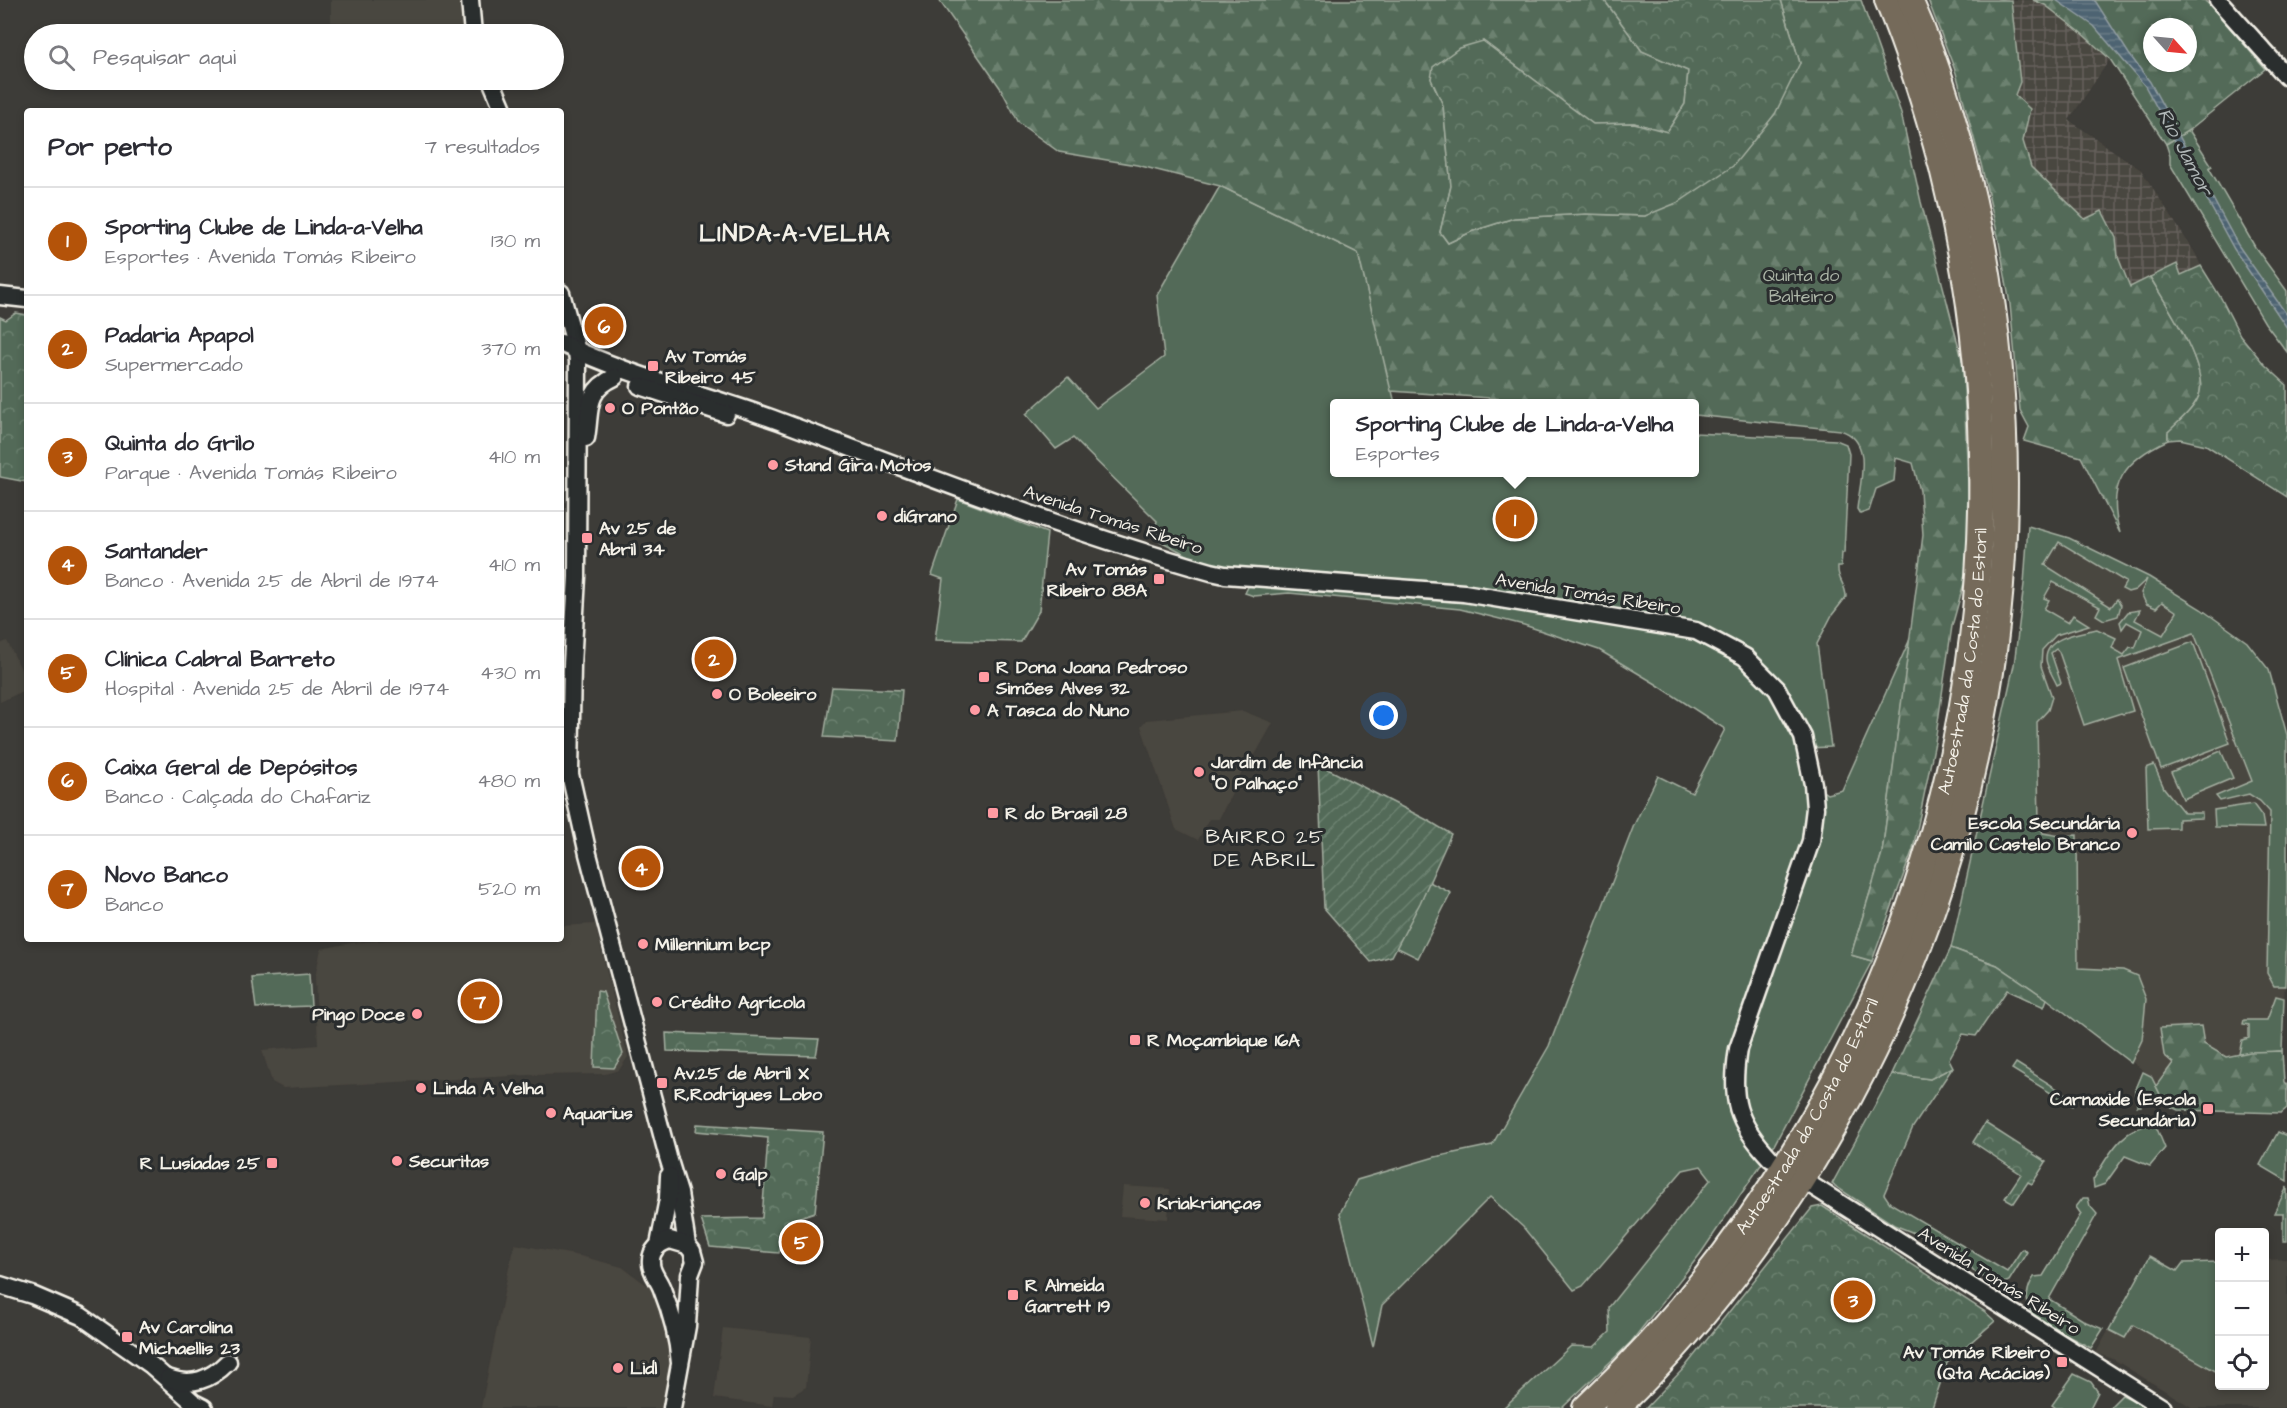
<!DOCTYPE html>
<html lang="pt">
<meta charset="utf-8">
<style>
body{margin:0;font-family:"Architects Daughter",sans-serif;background:#f7f7f7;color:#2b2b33}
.controls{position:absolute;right:18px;bottom:18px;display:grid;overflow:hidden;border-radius:6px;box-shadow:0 3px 9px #0003}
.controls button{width:54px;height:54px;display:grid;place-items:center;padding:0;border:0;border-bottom:2px solid #e1e1e2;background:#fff;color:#2b2b33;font:30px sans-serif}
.compass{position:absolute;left:2143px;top:18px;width:54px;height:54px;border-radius:50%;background:#fff;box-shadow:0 3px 9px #0003;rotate:117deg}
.you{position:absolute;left:1384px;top:716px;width:21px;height:21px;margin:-15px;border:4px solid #fff;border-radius:50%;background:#1a73e8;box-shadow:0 0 0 9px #1a73e833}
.badge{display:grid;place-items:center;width:39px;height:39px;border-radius:50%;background:#b45309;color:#fff;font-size:20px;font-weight:700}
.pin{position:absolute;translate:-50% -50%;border:3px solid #fff;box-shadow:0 2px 6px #0006}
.popup{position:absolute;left:1330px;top:399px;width:369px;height:78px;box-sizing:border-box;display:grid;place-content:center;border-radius:6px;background:#fff;filter:drop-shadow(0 2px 4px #0005);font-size:20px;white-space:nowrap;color:#7c7c81}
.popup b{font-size:22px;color:#2b2b33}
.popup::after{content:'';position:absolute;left:50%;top:100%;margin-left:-12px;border:12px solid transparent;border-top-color:#fff}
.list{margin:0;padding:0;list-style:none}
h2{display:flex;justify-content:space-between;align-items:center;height:78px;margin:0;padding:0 24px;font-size:26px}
h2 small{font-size:20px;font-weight:400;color:#7c7c81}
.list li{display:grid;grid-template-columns:39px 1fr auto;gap:18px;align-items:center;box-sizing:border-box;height:108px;padding:0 24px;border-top:2px solid #e1e1e2}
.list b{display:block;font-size:22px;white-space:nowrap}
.list p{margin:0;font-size:20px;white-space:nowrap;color:#7c7c81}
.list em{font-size:20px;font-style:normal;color:#7c7c81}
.icon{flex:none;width:33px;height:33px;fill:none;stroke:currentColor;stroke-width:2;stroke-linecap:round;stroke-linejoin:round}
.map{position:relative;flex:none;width:2287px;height:1408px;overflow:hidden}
.search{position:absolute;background:#fff;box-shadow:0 3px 9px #0003;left:24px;top:24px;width:540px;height:66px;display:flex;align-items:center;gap:15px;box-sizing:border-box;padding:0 21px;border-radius:33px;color:#7c7c81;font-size:22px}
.panel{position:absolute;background:#fff;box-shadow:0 3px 9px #0003;left:24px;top:108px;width:540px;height:834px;border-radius:6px}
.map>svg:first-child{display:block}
</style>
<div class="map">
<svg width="2287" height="1408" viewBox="0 0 2287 1408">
<defs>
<pattern id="industrial-grid" width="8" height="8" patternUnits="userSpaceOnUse" patternTransform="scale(1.5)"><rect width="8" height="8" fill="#4a463f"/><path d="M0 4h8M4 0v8" fill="none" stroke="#65615b"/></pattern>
<pattern id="forest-firs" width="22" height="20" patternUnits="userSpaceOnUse" patternTransform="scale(1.5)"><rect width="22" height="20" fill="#536b58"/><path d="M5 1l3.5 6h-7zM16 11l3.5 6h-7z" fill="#6c8170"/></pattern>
<pattern id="park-crowns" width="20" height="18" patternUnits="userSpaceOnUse" patternTransform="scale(1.5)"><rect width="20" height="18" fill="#536b58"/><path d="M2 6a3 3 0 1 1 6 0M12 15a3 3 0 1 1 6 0" fill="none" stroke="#6c8170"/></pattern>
<pattern id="garden-furrows" width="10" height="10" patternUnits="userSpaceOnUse" patternTransform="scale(1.5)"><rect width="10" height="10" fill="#536b58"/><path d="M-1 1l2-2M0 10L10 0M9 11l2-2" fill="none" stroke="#6c8170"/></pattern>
<pattern id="water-rules" width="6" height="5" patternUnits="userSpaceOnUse" patternTransform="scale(1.5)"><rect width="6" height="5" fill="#4e6472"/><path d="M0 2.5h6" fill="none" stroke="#687b86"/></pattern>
</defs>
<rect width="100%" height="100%" fill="#3d3c38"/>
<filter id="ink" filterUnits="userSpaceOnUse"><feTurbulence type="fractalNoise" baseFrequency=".0167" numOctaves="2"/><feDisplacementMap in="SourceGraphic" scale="12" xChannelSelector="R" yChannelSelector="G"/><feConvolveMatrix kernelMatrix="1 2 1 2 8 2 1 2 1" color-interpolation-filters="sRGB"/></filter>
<g filter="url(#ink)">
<g fill="#4a463f">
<path d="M331 0H463L462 29 458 33 331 22Z"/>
<path d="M2028 526 2069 538 2149 577 2215 619 2269 670 2287 735V930L2282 1051 2250 1052 2226 1057 2204 1044 2160 1028 2164 1055 2174 1063 2156 1086 2151 1076 2047 999 1997 965 1951 948 2014 665 2024 584Z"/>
<path d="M7 641 27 681V689L0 702V644Z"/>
<path d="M1243 711 1273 723 1255 755 1251 754 1219 819H1209L1198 840 1176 829 1141 726 1146 720Z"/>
<path d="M595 924 628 1057 619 1070 605 1074 529 1075 283 1088 272 1082 262 1050 318 1045 315 977 321 949 351 943 405 939H561V926Z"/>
<path d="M1123 1186 1170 1189 1168 1219 1120 1216Z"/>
<path d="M515 1244 580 1256 622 1267 655 1291 674 1350 661 1408H481L512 1253Z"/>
<path d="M2150 1256 2177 1271 2183 1263 2219 1262 2220 1386H2264L2265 1260 2287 1259V1408H2193L2113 1359 2096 1353Z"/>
<path d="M723 1328 811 1337 806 1387 793 1395 774 1394 772 1406 714 1398Z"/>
</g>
<path fill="url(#industrial-grid)" d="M2011 0H2033L2045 5 2079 31 2110 59 2069 120 2141 170 2195 253 2201 266 2181 275 2176 264 2130 287 2118 257 2116 238 2101 211 2085 219 2031 167 2023 141 2030 109 2015 95 2020 82Z"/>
<g fill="#536b58" stroke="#a4aea0" stroke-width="1.5">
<path d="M2189 130 2212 166 2209 168 2255 247 2287 291V352L2265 323 2170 164V156L2166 144Z"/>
<path d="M1220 186 1358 253 1395 403 1335 404V472H1695V433L1836 440 1846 444 1849 454 1844 553H1842L1841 567H1838C1837 580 1846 584 1846 597L1832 615 1817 644 1831 747 1806 748 1813 784 1827 794 1842 790 1910 639 1882 853 1851 955 1872 961 1773 1147 1701 1253 1631 1342 1562 1408H1503L1571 1346 1594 1347 1610 1332 1609 1307 1711 1179 1701 1166 1683 1170 1583 1286 1574 1290 1523 1227 1490 1197 1382 1305 1373 1347 1340 1213 1357 1180 1435 1157 1492 1145 1549 1046 1634 825 1658 776 1692 793 1725 729 1656 684 1599 650 1524 625 1460 609 1289 593 1254 596 1245 593 1249 585 1481 604 1673 628 1464 593 1225 575 1153 537 1157 521 1073 438 1056 449 1026 414 1068 377 1096 408 1164 357 1157 295Z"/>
<path d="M958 499 1047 533 1039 611 1021 642 935 640 943 579 932 575Z"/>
<path d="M2028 526 2069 538 2149 577 2201 609 2247 642 2269 670 2287 735V930L2285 986H2274L2267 973 2270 812 2260 801 2249 794 2220 801 2216 796 2252 781 2194 633 2118 660 2133 711 2123 714 2121 713 2084 725 2059 652 2056 649 2051 653 2061 683 2057 685C2054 678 2046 666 2046 659 2046 636 2081 633 2097 629L2116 638 2112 648 2124 655 2130 647 2135 648 2142 630 2127 622 2122 629 2120 622 2128 612 2140 610 2135 620 2163 635 2177 612 2162 602 2156 608 2146 604 2141 593 2147 579 2135 590 2128 592 2122 589 2126 582 2059 542 2045 565 2111 607 2117 599 2121 605 2118 616 2104 620 2096 615 2100 607 2053 582 2044 598 2049 600 2044 609 2068 623 2073 615 2089 625 2056 635 2042 650 2041 666 2052 697 2048 710 2037 722 2039 822 2043 833 2060 836 2077 835 2078 968 2123 970 2137 976 2146 999 2142 1040 2131 1063 2047 999 1997 965 1951 948 2014 665 2024 584Z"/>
<path d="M2193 642 2230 743 2161 769 2124 668Z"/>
<path d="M2221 751 2233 778 2183 799 2171 772Z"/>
<path d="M2154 765 2164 788 2184 813H2202V818L2178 819V828L2148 829 2146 768Z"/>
<path d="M2253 804 2262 816 2264 828 2215 827 2214 810Z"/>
<path d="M1412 873 1451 893 1418 958 1378 938Z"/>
<path d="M309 974 311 1006 256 1008 252 978Z"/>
<path d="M2276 996 2284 998 2282 1051 2239 1054 2242 1040 2249 1038V1025L2243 1024 2244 1020H2267Z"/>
<path d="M2016 1063 2075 1100 2072 1106 2012 1069Z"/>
<path d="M1953 1067 1913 1127 1884 1194 1890 1203 2007 1272 2022 1249 2027 1252 2009 1281 1999 1285 1977 1274 1952 1248 1894 1225 1832 1184 1892 1074 1930 1079Z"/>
<path d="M2143 1072 2151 1076 2165 1104H2159L2153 1098 2147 1097 2142 1100 2141 1106H2137L2135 1091Z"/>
<path d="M2155 1124 2165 1148 2150 1166 2125 1156 2105 1184 2094 1188 2093 1180C2109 1155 2121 1127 2155 1124Z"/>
<path d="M2278 1132 2287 1136V1181L2260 1165Z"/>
<path d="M2287 1187V1241H2283V1213H2274Z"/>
<path d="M2083 1198H2088L2090 1206 2097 1214 2049 1299 2086 1322 2103 1329 2091 1348C2078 1341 2040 1323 2032 1313 2024 1302 2027 1287 2034 1277L2043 1276 2081 1214 2076 1207Z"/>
<path d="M2150 1256 2177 1271 2183 1263 2219 1262V1373L2133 1325 2125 1338 2109 1330Z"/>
<path d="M2074 1374 2091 1382 2098 1392 2090 1408H2056L2052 1405Z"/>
<path d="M2122 1395 2150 1408H2109Z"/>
</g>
<g fill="url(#forest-firs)" stroke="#a4aea0" stroke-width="1.5" fill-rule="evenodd">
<path d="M939 0H1602L1605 1 1642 51 1688 71 1685 104 1667 132 1634 123 1593 124 1483 41 1431 78 1443 105 1451 186 1440 232 1448 243 1473 231 1514 218 1586 214 1645 216 1800 63 1781 0H1861L1901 113 1921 202 1963 363 1971 558 1952 626 1935 742 1913 849 1872 961 1851 955 1882 853 1923 535 1920 491 1913 463 1896 458 1894 481 1876 489 1869 511 1860 514 1857 509C1860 481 1874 440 1840 430L1695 415V404L1563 403 1391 391 1358 253 1220 186 1137 165 1059 152 1019 123 1001 89Z"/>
<path d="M1928 0H2011L2020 82 2015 95 2030 109 2023 141 2031 167 2085 219 2102 211 2116 238 2118 257 2130 287 2150 277C2165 302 2206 363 2200 392 2197 407 2178 422 2168 432V440C2124 460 2106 485 2120 533L2081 457 2024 441 2029 427 2020 410 2010 304 1998 236 1981 164 1956 73Z"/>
<path d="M2033 0H2204L2217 12 2265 69 2189 130 2166 144 2110 59 2079 31 2045 5ZM2152 27H2188V63H2152Z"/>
<path d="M1951 948 1997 965 2047 999 2044 1007 2007 990 1976 1036 1963 1034 1949 1059 1953 1067 1930 1079 1892 1074Z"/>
<path d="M2201 1026 2204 1044 2226 1057 2250 1052 2282 1051 2284 1082 2287 1085V1108L2281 1113 2178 1110 2165 1104 2156 1086 2173 1063 2164 1055 2160 1028Z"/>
</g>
<g fill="url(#park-crowns)" stroke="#a4aea0" stroke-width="1.5">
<path d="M1602 0H1781L1800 63 1775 114 1733 166 1679 202 1645 216 1586 214 1514 218 1473 231 1448 243 1440 232 1451 186 1443 105 1431 79 1433 67 1459 48 1483 41 1593 124 1634 123 1667 132 1685 104 1688 71 1642 51 1605 1Z"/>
<path d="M2177 264 2181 275 2201 266 2221 298 2240 335 2264 364 2287 385V497L2206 445 2180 439 2168 440V432C2178 422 2197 407 2200 392 2206 363 2165 302 2150 277Z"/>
<path d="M16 313 27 315V482L0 477V317L6 320Z"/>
<path d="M832 687 902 690 898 741 824 737Z"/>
<path d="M597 991 603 992 623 1054 614 1068 594 1067Z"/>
<path d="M666 1033 819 1039 816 1056 667 1051Z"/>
<path d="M1985 1123 2046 1162 2032 1184 2028 1182 2014 1203 2005 1198 2021 1174 1973 1142Z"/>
<path d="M697 1124 823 1132 815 1212 788 1221 779 1253 710 1247 701 1219 762 1218 768 1138 696 1131Z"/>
<path d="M1822 1206 1984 1311 1995 1321 1947 1363 1932 1408H1646L1685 1367 1812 1208Z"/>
</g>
<path fill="url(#garden-furrows)" stroke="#a4aea0" stroke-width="1.5" d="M1318 764 1429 821 1451 834 1420 903 1392 956 1371 962 1324 908Z"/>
<path fill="url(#water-rules)" stroke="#909ca1" stroke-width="1.5" d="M2056 0H2093L2096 2 2129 54 2150 82 2238 245 2287 315V328L2234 249 2145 86 2094 26Z"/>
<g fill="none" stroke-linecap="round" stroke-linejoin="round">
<defs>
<g id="minor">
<path d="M470 0 473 34"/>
<path d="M2218 0 2287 77"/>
<path d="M491 80 504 111"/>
<path d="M561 293 577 351 578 362 577 577 572 665 570 774 588 854 668 1157 679 1193 687 1245"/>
<path d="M0 296 27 299"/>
<path d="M561 343C630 377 706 394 779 421 922 474 1064 531 1211 572L1225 575 1464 593 1696 631 1745 657 1777 689 1803 737 1813 784 1815 808 1811 841 1738 1049C1730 1099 1736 1122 1771 1159"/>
<path d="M640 386 726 414"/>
<path d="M586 438C591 411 584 391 615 377"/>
<path d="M1814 1187 2163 1408"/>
<path d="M659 1245 668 1199 669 1176"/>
<path d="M0 1285 32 1295 81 1316 151 1365 194 1403 204 1408"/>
<path d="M168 1378C192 1387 210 1380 228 1362"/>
<path d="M672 1408 687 1326 690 1275 695 1262 692 1251 687 1245 670 1240C659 1243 650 1251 651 1263 651 1273 659 1280 662 1289 672 1314 678 1337 680 1363"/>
</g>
<g id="highway">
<path id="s1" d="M1585 1408C1921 1091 2055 613 1942 168 1927 111 1910 55 1887 0"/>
<path d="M1617 1408C1685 1343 1745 1268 1796 1189 1979 904 2045 567 1981 235 1965 155 1943 74 1910 0"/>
</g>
</defs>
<use href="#minor" stroke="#f4f1e8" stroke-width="21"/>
<use href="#highway" stroke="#f4f1e8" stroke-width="28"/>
<use href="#minor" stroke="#2a2d2e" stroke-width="16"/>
<use href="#highway" stroke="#746a5a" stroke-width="24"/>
</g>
</g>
<g fill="#ff9aa2" stroke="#2a2d2e" stroke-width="2">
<rect x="647" y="360" width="12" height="12" rx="3"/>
<circle cx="610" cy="408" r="6"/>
<circle cx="773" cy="465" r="6"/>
<circle cx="882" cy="516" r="6"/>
<rect x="581" y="532" width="12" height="12" rx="3"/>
<rect x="1153" y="573" width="12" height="12" rx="3"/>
<rect x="978" y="671" width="12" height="12" rx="3"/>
<circle cx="717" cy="694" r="6"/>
<circle cx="975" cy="710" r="6"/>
<circle cx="1199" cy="772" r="6"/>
<rect x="987" y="807" width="12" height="12" rx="3"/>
<circle cx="2132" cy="833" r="6"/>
<circle cx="643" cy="944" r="6"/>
<circle cx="657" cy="1002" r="6"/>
<circle cx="417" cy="1014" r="6"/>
<rect x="1129" y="1034" width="12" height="12" rx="3"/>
<rect x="656" y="1077" width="12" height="12" rx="3"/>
<circle cx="421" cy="1088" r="6"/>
<rect x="2202" y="1103" width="12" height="12" rx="3"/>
<circle cx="551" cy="1113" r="6"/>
<circle cx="397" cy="1161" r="6"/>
<rect x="266" y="1157" width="12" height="12" rx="3"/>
<circle cx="721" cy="1174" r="6"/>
<circle cx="1145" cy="1203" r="6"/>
<rect x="1007" y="1289" width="12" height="12" rx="3"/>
<rect x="121" y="1331" width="12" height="12" rx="3"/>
<rect x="2056" y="1356" width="12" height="12" rx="3"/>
<circle cx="618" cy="1368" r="6"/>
</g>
<g text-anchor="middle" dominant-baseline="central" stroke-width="6" stroke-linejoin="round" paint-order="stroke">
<g font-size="18" fill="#acb5a7" stroke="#2a2d2e">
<text x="1801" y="275">Quinta do<tspan x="1801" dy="21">Balteiro</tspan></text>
</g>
<g font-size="18" font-weight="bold" fill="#f4f1e8" stroke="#2a2d2e" text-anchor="start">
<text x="665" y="356">Av Tomás<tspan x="665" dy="21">Ribeiro 45</tspan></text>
<text x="622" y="408">O Pontão</text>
<text x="785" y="465">Stand Gira Motos</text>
<text x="894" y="516">diGrano</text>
<text x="599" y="528">Av 25 de<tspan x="599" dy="21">Abril 34</tspan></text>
<text x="1147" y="569" text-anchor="end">Av Tomás<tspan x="1147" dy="21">Ribeiro 88A</tspan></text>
<text x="996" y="667">R Dona Joana Pedroso<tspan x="996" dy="21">Simões Alves 32</tspan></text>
<text x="729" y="694">O Boleeiro</text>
<text x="987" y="710">A Tasca do Nuno</text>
<text x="1211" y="762">Jardim de Infância<tspan x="1211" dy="21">"O Palhaço"</tspan></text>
<text x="1005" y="813">R do Brasil 28</text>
<text x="2120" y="823" text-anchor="end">Escola Secundária<tspan x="2120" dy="21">Camilo Castelo Branco</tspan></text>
<text x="655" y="944">Millennium bcp</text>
<text x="669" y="1002">Crédito Agrícola</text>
<text x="405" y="1014" text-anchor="end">Pingo Doce</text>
<text x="1147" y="1040">R Moçambique 16A</text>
<text x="674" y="1073">Av.25 de Abril X<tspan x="674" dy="21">R,Rodrigues Lobo</tspan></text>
<text x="433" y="1088">Linda A Velha</text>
<text x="2196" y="1099" text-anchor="end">Carnaxide (Escola<tspan x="2196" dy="21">Secundária)</tspan></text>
<text x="563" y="1113">Aquarius</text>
<text x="409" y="1161">Securitas</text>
<text x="260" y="1163" text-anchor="end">R Lusíadas 25</text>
<text x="733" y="1174">Galp</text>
<text x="1157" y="1203">Kriakrianças</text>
<text x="1025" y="1285">R Almeida<tspan x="1025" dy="21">Garrett 19</tspan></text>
<text x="139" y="1327">Av Carolina<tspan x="139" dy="21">Michaellis 23</tspan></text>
<text x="2050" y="1352" text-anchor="end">Av Tomás Ribeiro<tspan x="2050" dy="21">(Qta Acácias)</tspan></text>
<text x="630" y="1368">Lidl</text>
</g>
<g font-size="18" fill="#f4f1e8" stroke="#2a2d2e">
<text transform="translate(1113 520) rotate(18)">Avenida Tomás Ribeiro</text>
<text transform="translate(1588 594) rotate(9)">Avenida Tomás Ribeiro</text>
<text stroke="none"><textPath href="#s1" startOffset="855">Autoestrada da Costa do Estoril</textPath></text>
<text stroke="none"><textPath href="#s1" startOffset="369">Autoestrada da Costa do Estoril</textPath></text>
<text transform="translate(1999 1281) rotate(32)">Avenida Tomás Ribeiro</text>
</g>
<g font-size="20" font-style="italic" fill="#b2b9b9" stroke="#2a2d2e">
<text transform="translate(2185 152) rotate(62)">Rio Jamor</text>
</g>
<g font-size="20" letter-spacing="1.5" fill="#f4f1e8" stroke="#2a2d2e">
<text x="1265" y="837">BAIRRO 25<tspan x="1265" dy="23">DE ABRIL</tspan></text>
</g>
<g font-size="24" font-weight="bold" letter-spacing="1.5" fill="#f4f1e8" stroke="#2a2d2e">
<text x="795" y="234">LINDA-A-VELHA</text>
</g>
</g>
</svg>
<div class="controls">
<button>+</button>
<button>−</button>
<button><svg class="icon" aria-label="locate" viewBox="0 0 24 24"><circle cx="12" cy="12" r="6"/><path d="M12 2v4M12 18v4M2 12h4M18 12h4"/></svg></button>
</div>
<svg class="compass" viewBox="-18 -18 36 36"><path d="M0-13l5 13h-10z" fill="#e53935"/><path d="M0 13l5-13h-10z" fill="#7c7c81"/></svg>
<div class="you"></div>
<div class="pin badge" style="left:1515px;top:519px">1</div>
<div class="popup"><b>Sporting Clube de Linda-a-Velha</b>Esportes</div>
<div class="pin badge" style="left:714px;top:659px">2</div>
<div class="pin badge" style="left:1853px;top:1300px">3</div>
<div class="pin badge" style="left:641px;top:868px">4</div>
<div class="pin badge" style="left:801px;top:1242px">5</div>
<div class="pin badge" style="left:604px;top:326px">6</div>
<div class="pin badge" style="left:480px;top:1001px">7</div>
<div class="search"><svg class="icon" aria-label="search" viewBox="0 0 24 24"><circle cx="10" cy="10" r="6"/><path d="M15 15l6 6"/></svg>Pesquisar aqui</div>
<section class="panel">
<h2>Por perto<small>7 resultados</small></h2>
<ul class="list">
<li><span class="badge">1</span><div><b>Sporting Clube de Linda-a-Velha</b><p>Esportes · Avenida Tomás Ribeiro</p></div><em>130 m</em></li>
<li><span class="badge">2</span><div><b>Padaria Apapol</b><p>Supermercado</p></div><em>370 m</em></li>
<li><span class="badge">3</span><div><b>Quinta do Grilo</b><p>Parque · Avenida Tomás Ribeiro</p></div><em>410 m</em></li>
<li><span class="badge">4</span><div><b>Santander</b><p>Banco · Avenida 25 de Abril de 1974</p></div><em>410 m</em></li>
<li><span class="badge">5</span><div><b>Clínica Cabral Barreto</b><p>Hospital · Avenida 25 de Abril de 1974</p></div><em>430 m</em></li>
<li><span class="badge">6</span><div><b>Caixa Geral de Depósitos</b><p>Banco · Calçada do Chafariz</p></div><em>480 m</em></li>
<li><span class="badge">7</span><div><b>Novo Banco</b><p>Banco</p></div><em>520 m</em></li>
</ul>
</section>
</div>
